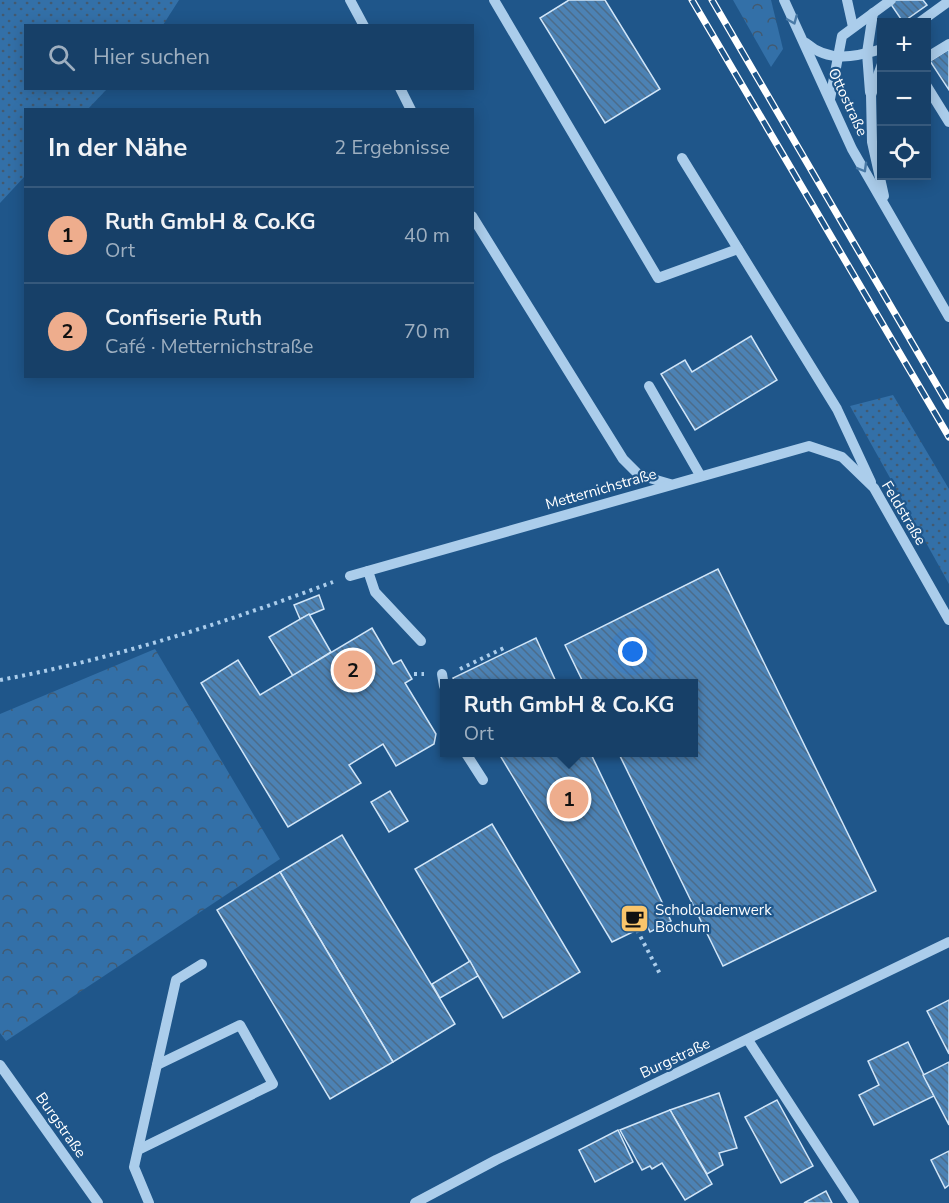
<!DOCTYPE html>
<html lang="de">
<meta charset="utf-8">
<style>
body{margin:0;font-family:"Nunito Sans",sans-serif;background:#244b71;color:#f1f3f6}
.controls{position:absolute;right:18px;top:18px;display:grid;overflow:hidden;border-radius:0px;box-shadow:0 3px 15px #0003}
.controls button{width:54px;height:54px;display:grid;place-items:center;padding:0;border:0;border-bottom:2px solid #36597c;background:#174068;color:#f1f3f6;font:30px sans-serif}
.you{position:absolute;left:633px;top:652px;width:21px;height:21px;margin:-15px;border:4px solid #fff;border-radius:50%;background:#1a73e8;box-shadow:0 0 0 9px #1a73e833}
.badge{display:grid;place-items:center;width:39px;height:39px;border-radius:50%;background:#eead8d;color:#111;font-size:20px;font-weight:700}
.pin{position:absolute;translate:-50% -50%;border:3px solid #fff;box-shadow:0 2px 6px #0006}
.popup{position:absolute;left:440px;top:679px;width:258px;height:78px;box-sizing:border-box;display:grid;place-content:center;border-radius:0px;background:#174068;filter:drop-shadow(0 2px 4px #0005);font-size:20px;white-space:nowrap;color:#9eafc0}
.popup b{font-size:22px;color:#f1f3f6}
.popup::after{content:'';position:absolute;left:50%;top:100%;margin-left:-12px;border:12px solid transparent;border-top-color:#174068}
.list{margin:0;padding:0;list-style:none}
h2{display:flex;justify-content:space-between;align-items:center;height:78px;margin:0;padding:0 24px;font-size:26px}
h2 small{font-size:20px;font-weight:400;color:#9eafc0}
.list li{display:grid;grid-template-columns:39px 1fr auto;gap:18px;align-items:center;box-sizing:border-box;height:96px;padding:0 24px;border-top:2px solid #36597c}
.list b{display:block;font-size:22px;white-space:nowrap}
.list p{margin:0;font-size:20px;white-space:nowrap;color:#9eafc0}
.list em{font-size:20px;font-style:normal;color:#9eafc0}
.icon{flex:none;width:33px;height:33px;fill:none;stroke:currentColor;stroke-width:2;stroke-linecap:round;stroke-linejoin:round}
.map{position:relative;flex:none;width:949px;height:1203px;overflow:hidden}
.search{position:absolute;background:#174068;box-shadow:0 3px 15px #0003;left:24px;top:24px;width:450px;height:66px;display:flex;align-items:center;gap:15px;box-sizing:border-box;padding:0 21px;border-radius:0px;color:#9eafc0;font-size:22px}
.panel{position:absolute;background:#174068;box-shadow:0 3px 15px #0003;left:24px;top:108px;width:450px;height:270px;border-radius:0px}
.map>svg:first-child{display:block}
</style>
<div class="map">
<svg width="949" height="1203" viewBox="0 0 949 1203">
<defs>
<pattern id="grass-dots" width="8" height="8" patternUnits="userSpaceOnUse" patternTransform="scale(1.5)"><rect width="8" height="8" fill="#3370a8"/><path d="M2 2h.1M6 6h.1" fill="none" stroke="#425a71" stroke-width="1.8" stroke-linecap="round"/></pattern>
<pattern id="forest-crowns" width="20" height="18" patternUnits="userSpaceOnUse" patternTransform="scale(1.5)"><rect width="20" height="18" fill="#3370a8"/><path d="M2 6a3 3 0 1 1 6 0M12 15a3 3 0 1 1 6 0" fill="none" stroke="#425a71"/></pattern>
<pattern id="building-back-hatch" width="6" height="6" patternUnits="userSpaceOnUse" patternTransform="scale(1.5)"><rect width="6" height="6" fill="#4c82b4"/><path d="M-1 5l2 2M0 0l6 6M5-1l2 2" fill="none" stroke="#4c6c8a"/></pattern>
</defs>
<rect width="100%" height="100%" fill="#1f568a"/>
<g fill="url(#grass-dots)">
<path d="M0 0H179L163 25 26 26V88L107 89 88 109 26 110 25 176 0 203Z"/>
<path d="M893 395 949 489V584L850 406Z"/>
</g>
<g fill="url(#forest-crowns)">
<path d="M733 0H771L783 49 771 67Z"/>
<path d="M155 649 280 859 6 1041 0 1033V714Z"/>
</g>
<g fill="url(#building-back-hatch)" stroke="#d0e5f8" stroke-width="1.5">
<path d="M569 0H605L660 89 605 123 540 18Z"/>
<path d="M888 0H923L927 5 903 22Z"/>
<path d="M949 49V90L930 61Z"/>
<path d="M751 336 777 380 695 430 661 374 685 360 692 372Z"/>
<path d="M718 569 876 891 723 966 618 752H694V684H584L565 645Z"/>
<path d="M319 595 324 609 300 619 294 605Z"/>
<path d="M309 614 331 652 293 676 269 637Z"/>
<path d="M372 628 393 664 401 660 412 679 405 683 436 734 434 744 396 766 383 744 349 765 361 783 288 827 201 683 238 660 260 695Z"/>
<path d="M536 638 557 684H456L453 678Z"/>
<path d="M498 752H590L671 921 650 932 647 925 612 942Z"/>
<path d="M390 791 408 821 389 832 371 802Z"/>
<path d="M492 824 580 972 503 1018 415 869Z"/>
<path d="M342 835 455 1024 393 1062 280 872Z"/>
<path d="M280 872 393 1062 330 1099 217 910Z"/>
<path d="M470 961 478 976 440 998 432 984Z"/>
<path d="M949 1000V1054L927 1011Z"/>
<path d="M908 1042 934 1096 874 1125 859 1095 879 1085 868 1061Z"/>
<path d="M949 1062V1125L923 1075Z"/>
<path d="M719 1093 737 1148 719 1153 723 1165 707 1174 670 1110Z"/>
<path d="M777 1100 813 1166 781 1183 745 1117Z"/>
<path d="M670 1110 712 1184 685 1200 662 1163 652 1169 650 1166 642 1170 620 1130Z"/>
<path d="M618 1130 633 1162 595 1182 579 1150Z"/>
<path d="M949 1151V1185L945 1188 931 1160Z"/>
<path d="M826 1191 832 1203H804Z"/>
</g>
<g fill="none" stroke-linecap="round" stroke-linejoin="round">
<g stroke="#abcdeb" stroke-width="4" stroke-dasharray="3 4.5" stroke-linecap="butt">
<path d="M460 669 506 647"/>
<path d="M414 674H424"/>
<path d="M0 680C114 659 224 623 333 582"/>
<path d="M637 930 660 974"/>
</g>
<g stroke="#abcdeb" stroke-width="10">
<path d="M350 0 364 26"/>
<path d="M494 0 658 278 738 249"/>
<path d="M784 0 852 149 949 317"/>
<path d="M847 0 853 27"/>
<path d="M920 22 949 1"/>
<path d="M806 43C829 63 855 57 882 49"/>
<path d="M926 58 949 44"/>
<path d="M882 64 871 95 872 142 884 196"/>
<path d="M926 85 949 122"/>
<path d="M400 88 411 110"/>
<path d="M870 92 867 53 873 13"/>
<path d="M830 99 842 36 891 0"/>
<path d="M682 158 837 409 871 482"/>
<path d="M472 216 623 459 639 475 670 484"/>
<path d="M649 386 700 475"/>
<path d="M368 571 375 592 421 641"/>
<path d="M350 576 809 446 842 457 874 488 949 620"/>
<path d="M442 674 444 686"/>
<path d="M465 752 483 780"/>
<path d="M748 1040 854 1203"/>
<path d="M0 1065 98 1203"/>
<path d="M138 1150 273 1084 240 1025 157 1065"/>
<path d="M149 1203 134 1167 176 980 202 964"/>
<path d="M415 1203 496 1160 949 942"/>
</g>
<defs>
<g id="rail">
<path d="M692 0 949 437"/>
<path d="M712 0 949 406"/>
</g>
</defs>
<use href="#rail" stroke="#fff" stroke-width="7"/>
<use href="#rail" stroke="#1f568a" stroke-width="4.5" stroke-dasharray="14" stroke-linecap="butt"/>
</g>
<defs><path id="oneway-chevron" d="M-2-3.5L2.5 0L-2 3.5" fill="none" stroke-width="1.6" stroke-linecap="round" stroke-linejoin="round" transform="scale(1.5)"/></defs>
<g stroke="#497aa7">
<use href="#oneway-chevron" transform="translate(793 20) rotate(67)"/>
<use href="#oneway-chevron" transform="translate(863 168) rotate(60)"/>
</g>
<defs>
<symbol id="cafe-square" viewBox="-11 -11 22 22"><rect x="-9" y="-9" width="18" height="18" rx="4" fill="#f9c56b" stroke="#1f568a"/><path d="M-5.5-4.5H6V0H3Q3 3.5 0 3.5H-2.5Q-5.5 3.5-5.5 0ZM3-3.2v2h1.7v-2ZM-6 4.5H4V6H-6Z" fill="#111"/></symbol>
</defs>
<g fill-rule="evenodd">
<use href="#cafe-square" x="618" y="902" width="33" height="33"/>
</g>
<g text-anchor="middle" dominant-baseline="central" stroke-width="4.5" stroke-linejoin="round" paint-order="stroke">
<g font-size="15" fill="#fff" stroke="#1f568a">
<text transform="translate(848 102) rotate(65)">Ottostraße</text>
<text transform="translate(601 489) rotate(-16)">Metternichstraße</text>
<text transform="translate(904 513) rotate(59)">Feldstraße</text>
<text transform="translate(675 1058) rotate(-25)">Burgstraße</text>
<text transform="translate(61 1125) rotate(55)">Burgstraße</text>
</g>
<g font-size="15" fill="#fff" stroke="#1f568a" text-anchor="start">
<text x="655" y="910">Schololadenwerk<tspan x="655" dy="17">Bochum</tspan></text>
</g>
</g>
</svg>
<div class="controls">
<button>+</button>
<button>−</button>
<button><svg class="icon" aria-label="locate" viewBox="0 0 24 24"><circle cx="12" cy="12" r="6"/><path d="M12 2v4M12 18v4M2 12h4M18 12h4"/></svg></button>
</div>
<div class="you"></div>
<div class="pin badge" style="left:569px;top:799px">1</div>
<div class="popup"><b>Ruth GmbH &amp; Co.KG</b>Ort</div>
<div class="pin badge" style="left:353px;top:670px">2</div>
<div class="search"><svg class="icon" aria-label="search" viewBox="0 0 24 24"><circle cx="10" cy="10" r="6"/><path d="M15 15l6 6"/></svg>Hier suchen</div>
<section class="panel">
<h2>In der Nähe<small>2 Ergebnisse</small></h2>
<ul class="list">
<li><span class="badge">1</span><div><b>Ruth GmbH &amp; Co.KG</b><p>Ort</p></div><em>40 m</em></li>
<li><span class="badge">2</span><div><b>Confiserie Ruth</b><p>Café · Metternichstraße</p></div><em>70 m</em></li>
</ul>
</section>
</div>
